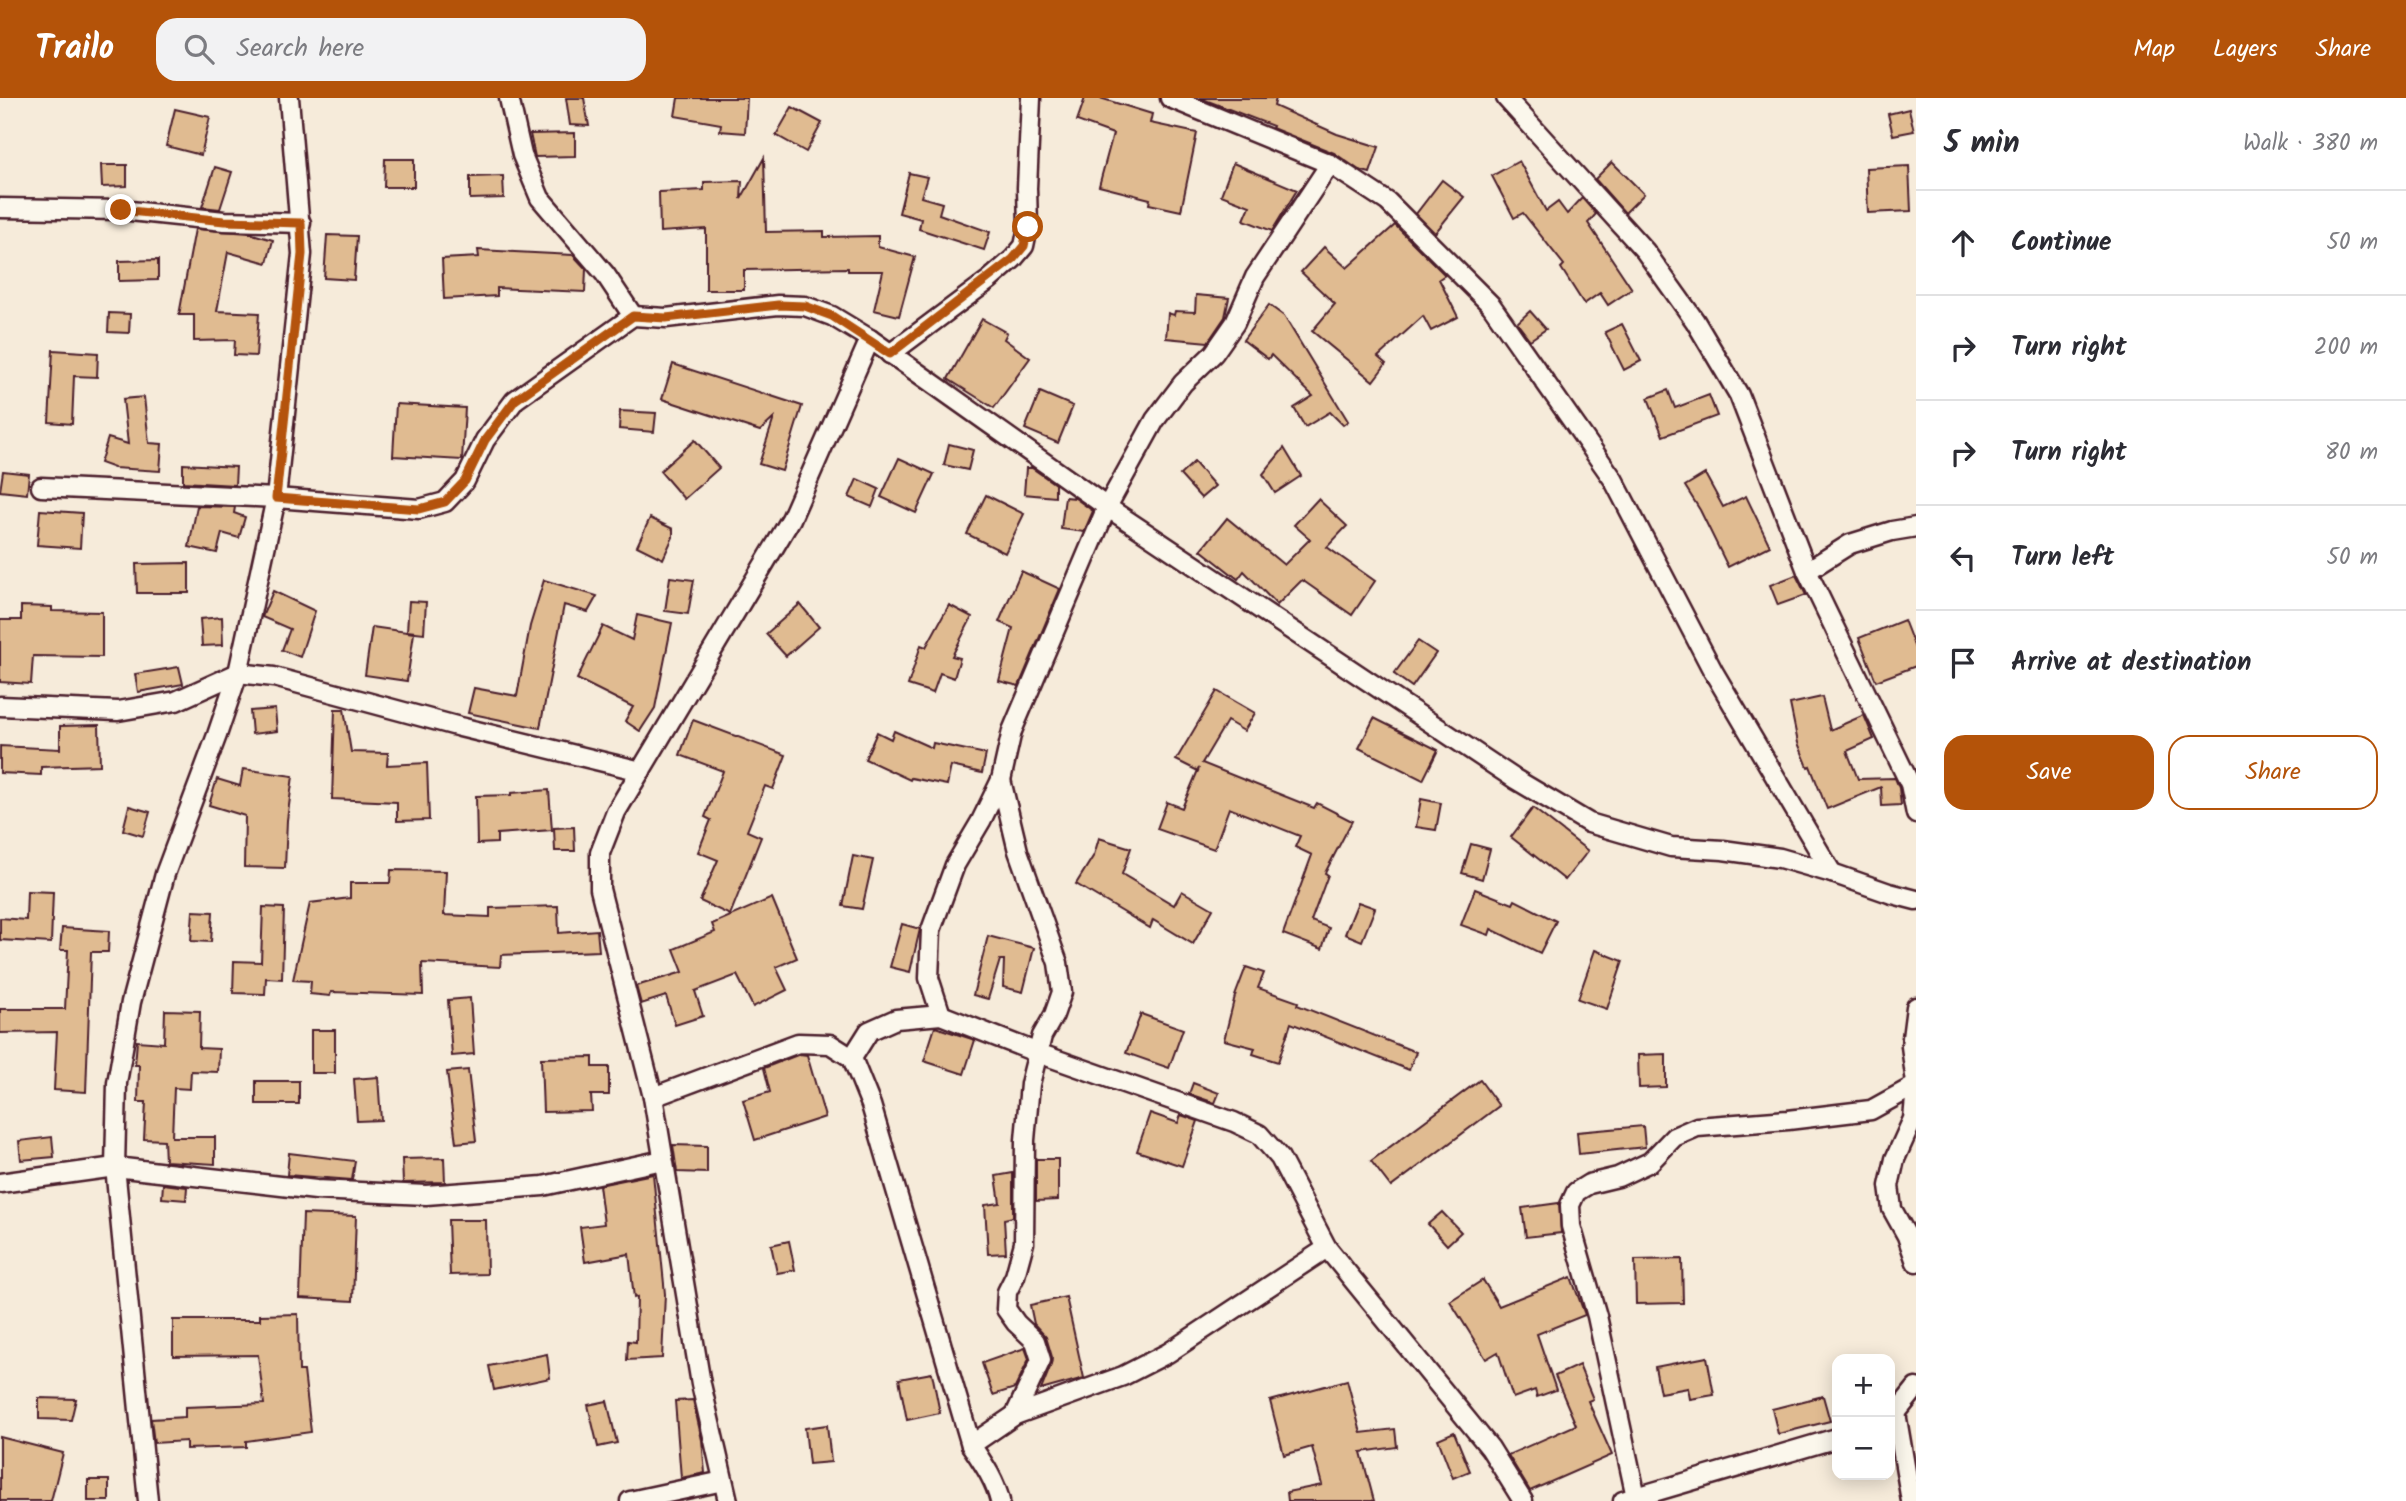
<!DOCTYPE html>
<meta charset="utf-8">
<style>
body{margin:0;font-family:Kalam,sans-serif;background:#f2f2f3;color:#2b2b33}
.controls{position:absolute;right:21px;bottom:21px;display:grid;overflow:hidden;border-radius:14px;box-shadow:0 4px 18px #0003}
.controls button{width:63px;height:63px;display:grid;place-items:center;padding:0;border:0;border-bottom:2px solid #e1e1e2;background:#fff;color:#2b2b33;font:35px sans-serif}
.stop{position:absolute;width:21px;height:21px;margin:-16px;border:5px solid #b45309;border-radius:50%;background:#fff}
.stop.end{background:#b45309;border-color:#fff;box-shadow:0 2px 7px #0008}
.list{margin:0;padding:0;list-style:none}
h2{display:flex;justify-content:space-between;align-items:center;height:91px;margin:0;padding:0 28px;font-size:30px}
h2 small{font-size:23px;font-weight:400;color:#7c7c81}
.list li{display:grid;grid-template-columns:46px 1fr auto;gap:21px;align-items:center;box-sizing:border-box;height:105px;padding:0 28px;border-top:2px solid #e1e1e2}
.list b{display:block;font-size:26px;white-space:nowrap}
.list em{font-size:23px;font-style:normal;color:#7c7c81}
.actions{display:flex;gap:14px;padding:21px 28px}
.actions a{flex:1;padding:16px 0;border:2px solid #b45309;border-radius:21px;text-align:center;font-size:24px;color:#b45309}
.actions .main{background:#b45309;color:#fff}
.icon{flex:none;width:38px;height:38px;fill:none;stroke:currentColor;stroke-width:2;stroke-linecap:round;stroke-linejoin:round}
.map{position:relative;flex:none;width:1916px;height:1403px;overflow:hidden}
header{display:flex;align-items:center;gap:42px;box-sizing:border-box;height:98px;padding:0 35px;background:#b45309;color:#fff}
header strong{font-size:33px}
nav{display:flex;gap:38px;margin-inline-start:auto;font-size:24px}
.search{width:490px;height:63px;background:#f2f2f3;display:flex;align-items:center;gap:18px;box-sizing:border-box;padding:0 24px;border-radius:21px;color:#7c7c81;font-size:26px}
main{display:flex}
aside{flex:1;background:#fff}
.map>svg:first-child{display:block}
</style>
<header>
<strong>Trailo</strong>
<div class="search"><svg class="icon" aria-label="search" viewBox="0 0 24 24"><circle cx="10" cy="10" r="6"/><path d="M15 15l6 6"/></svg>Search here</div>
<nav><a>Map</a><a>Layers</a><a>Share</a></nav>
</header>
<main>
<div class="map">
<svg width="1916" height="1403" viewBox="0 0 1916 1403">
<rect width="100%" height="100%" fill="#f6ebda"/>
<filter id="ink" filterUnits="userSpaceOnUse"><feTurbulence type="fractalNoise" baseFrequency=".0143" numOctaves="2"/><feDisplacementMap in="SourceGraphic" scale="14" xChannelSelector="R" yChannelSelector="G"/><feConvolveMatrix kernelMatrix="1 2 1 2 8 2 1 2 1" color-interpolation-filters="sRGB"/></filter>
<g filter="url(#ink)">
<g fill="#e0bb91" stroke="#4a1f2b" stroke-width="2">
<path d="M566 0H584L589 28 570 27Z"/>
<path d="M678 0H747L745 35 720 33 721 26 675 18Z"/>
<path d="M1085 0H1100L1152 16 1150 25 1197 35 1181 113 1149 106 1150 101 1099 88 1113 36 1077 23Z"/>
<path d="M1200 0H1276L1274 8 1337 36 1379 49 1370 75 1359 72 1334 55 1272 30 1273 28Z"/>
<path d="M792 9 822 25 806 54 776 37Z"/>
<path d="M175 11 210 19 201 57 166 48Z"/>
<path d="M1909 11 1914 33 1893 37 1888 16Z"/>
<path d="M575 35V58L535 59 530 36Z"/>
<path d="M764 60 766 134 824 133V139L878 138V149L915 159 899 218 874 212 883 173H848V170L744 172V192H706V131L660 134 659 94 704 92V84L742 83 741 101Z"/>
<path d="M385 61H414V89H384Z"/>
<path d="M1519 63 1546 113 1558 104 1567 116 1582 100 1596 116 1588 125 1632 191 1608 207 1600 195 1584 206 1561 170 1564 167 1523 115 1514 120 1492 78Z"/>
<path d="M1612 64 1644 96 1625 115 1595 81Z"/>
<path d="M1233 65 1297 92 1272 133 1244 122 1250 108 1221 97Z"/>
<path d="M101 67H127V88L102 89Z"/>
<path d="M1909 68 1911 113 1868 115 1866 70Z"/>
<path d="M215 69 232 74 220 111 202 109Z"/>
<path d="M909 75 927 79 921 99 942 105 939 116 990 134 984 152 919 131 921 121 899 115Z"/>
<path d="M503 78 504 100 470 101V79Z"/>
<path d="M1442 82 1464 99 1435 135 1416 116Z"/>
<path d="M1395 127 1445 177 1439 181 1458 219 1431 233 1423 218 1378 259 1386 266 1373 283 1312 233 1335 206 1301 174 1324 149 1347 170Z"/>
<path d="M195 131 249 135 273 142 267 165 228 154 217 213 259 215 256 258 234 257 235 242 194 243V217H179Z"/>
<path d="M327 137 357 138 354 182 324 180Z"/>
<path d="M478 152 573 157 586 171 585 194 497 190V198L444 201 442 161 479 159Z"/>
<path d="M158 162V182L119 183V163Z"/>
<path d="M1196 197 1229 200 1225 219 1208 244 1166 240 1168 215 1174 217 1175 213 1195 214Z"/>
<path d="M1269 207 1284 218 1348 323 1343 327 1330 314 1305 329 1294 310 1313 298 1271 257 1268 261 1243 242Z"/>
<path d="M1530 213 1546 231 1530 242 1517 225Z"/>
<path d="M109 215 130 216 129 235 108 234Z"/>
<path d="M982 221 1007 235 1004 241 1030 260 994 310 948 281Z"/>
<path d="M1622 226 1641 263 1624 272 1605 234Z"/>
<path d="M53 252 98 255 97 279 74 278 72 326 49 324Z"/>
<path d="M673 266 802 308 782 373 759 366 774 320 760 333 662 301Z"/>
<path d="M1668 292 1675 310 1709 297 1717 318 1663 338 1648 300Z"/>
<path d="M1040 294 1073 308 1058 345 1025 331Z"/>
<path d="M144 299 149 345 162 346 160 373 114 370 100 365 108 340 128 346 123 301Z"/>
<path d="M396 306 465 310 462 362 393 358Z"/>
<path d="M620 313 656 315 654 334 619 331Z"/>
<path d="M695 342 719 370 684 401 660 373Z"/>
<path d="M949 346 973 352 968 372 944 367Z"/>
<path d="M1284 350 1301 378 1275 395 1263 376Z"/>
<path d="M899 360 934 376 916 415 881 399Z"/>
<path d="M1194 364 1215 388 1201 400 1180 377Z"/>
<path d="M183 366 236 369 235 387 183 384Z"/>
<path d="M1026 370H1032L1055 386V399L1024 396Z"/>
<path d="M3 373 29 376 27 396 0 393Z"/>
<path d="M1705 376 1723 409 1746 398 1770 448 1728 469 1700 412 1685 388Z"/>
<path d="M857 381 879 391 872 409 849 399Z"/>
<path d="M986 397 1024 416 1005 455 967 436Z"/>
<path d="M1065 399 1075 400 1093 413 1084 434 1061 431Z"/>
<path d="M1318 401 1347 428 1327 449 1375 483 1352 517 1302 482 1277 507 1244 473 1238 481 1201 452 1227 420 1284 467 1310 441 1294 427Z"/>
<path d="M197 408 235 409 234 415 245 419 239 440 222 435 217 455 189 449Z"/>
<path d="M40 412 82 415 80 450 37 447Z"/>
<path d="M650 420 673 431V439L663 461 637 448Z"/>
<path d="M189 465V495H137L136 466Z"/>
<path d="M1021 473 1060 491 1019 588 999 583 1013 530 999 524Z"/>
<path d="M1796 477 1806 497 1778 507 1770 487Z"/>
<path d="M670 479 694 482 688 516 665 513Z"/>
<path d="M544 482 597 498 588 514 564 507 540 630 468 615 474 590 517 598 530 528Z"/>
<path d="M273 493 315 513 300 559 282 552 290 531 262 519Z"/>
<path d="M409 503 426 504 424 535 407 533Z"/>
<path d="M800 506 819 529 786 558 766 536Z"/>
<path d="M949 507 972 519 952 558 960 560 954 580 940 575 933 595 908 587 921 547 926 549Z"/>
<path d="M21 508 52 509V513L102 514V559L33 558 31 586 0 584V522H21Z"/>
<path d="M637 517 672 525 655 610 640 633 625 623 633 609 577 581 603 528 632 542Z"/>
<path d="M222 519 223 547 202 548 200 521Z"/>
<path d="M1904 522 1916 553V568L1876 583 1859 540Z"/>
<path d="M372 529 414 535 407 583 365 577Z"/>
<path d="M1418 543 1436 555 1412 589 1394 576Z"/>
<path d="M179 569 183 586 138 594 135 576Z"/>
<path d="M1217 593 1255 615 1244 633 1227 623 1202 665 1314 710 1317 705 1352 723 1325 775 1328 777 1311 823 1329 830 1322 851 1283 836 1312 757 1295 749 1300 738 1229 710 1214 751 1157 731 1167 704 1182 710 1199 670 1198 673 1176 662Z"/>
<path d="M1822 599 1830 632 1864 617 1874 641 1847 653 1858 681 1895 680 1899 690 1901 707 1882 708 1881 689 1827 711 1810 668 1808 669 1798 645 1790 606Z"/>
<path d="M275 611 277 633 252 636 250 613Z"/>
<path d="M335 611H344L351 654 388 655 387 667 427 665 429 722 397 723V704L332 701Z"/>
<path d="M1374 620 1438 652 1423 682 1359 650Z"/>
<path d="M693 622 786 657 773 691 765 688 747 733 761 739 730 817 700 803 718 762 698 754 711 722 705 719 723 673 680 657Z"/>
<path d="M99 627 100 667 41 669V677L0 675V648L60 651V628Z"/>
<path d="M894 633 932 650 933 645 986 656 982 675 951 668 947 687 911 680 910 682 865 661 877 634 891 641Z"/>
<path d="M243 671 293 678 287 722 285 770 244 769 245 718 209 707 217 681 240 688Z"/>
<path d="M549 692 552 732 497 736V745L477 746 476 698 511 697V695Z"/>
<path d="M1421 701 1441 705 1436 732 1416 729Z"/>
<path d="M129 708 150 714 143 738 123 732Z"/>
<path d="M1533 710 1588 753 1565 782 1511 739Z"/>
<path d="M574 729 575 753H555L554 730Z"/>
<path d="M1099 740 1131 750 1122 776 1174 807 1182 793 1213 811 1193 846 1153 822 1150 830 1076 786 1094 757Z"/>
<path d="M1471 746 1490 751 1482 781 1462 775Z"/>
<path d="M853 758 873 762 862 811 843 808Z"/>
<path d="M391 772 446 773 444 817 490 819V810L558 808 559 835 597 832 599 853 501 857 500 869 422 865 423 897 331 894 330 898 310 896 311 883 293 882 310 805 350 800V785H390Z"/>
<path d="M1475 791 1513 806 1515 802 1556 823 1540 855 1491 831 1489 837 1461 827Z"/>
<path d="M27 793 53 794 51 845 0 842V820L26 822Z"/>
<path d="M772 800 797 860 776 869 787 892 753 909 737 877 695 893 703 918 675 927 666 898 641 906 636 888 683 874 674 851 715 834 712 826Z"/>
<path d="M1358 804 1375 810 1362 843 1345 836Z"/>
<path d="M263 809 284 810 282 881 266 880 265 896 233 895 234 863 261 864Z"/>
<path d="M193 813 213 814 211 844 191 843Z"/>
<path d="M902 826 920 831 910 874 890 869Z"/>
<path d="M62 830 109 833 108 854H91L86 994 54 992 57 934 0 935V911H65L68 852H60Z"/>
<path d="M988 838 1034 850 1023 894 1003 889 1004 862H1000L988 901 973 897Z"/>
<path d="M1595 852 1623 863 1607 911 1578 901Z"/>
<path d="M1246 869 1264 875 1258 890 1298 904 1297 907 1416 954 1409 972 1291 925 1278 964 1253 956 1255 950 1224 942 1235 898Z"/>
<path d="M470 900 474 956 452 958 448 902Z"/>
<path d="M165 912 200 913 199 950 219 951 218 974 191 973 190 991 174 990 172 1039H215V1066L165 1063 164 1042 144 1041 146 1004H138L139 967H135L137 943 164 945Z"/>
<path d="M1141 916 1183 931 1169 970 1126 955Z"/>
<path d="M935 929 975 942 964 976 924 963Z"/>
<rect x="311" y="932" width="24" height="43"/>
<path d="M800 956 807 957 825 1019 755 1042 743 1002 770 994 764 970Z"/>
<path d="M1666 956V989L1639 990 1638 957Z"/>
<path d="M593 959V969H609V997H591L592 1013 543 1014 541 960Z"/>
<path d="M468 972 476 1043 456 1045 447 974Z"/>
<path d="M378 979 381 1022 357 1023 354 981Z"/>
<path d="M1480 982 1499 1008 1391 1089 1371 1063Z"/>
<rect x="256" y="983" width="43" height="23"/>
<path d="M1193 985 1219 995 1215 1005 1189 996Z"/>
<path d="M1150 1015 1178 1025 1181 1017 1198 1023 1182 1068 1137 1053Z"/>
<path d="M1643 1028 1645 1049 1579 1056 1577 1034Z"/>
<path d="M52 1039 54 1059 21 1062 19 1043Z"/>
<path d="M673 1047 707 1048V1075L677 1074Z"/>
<path d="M289 1055 355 1063 352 1082 287 1077Z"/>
<path d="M444 1060 445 1084 403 1085 402 1061Z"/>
<path d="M1036 1061H1058V1102L1036 1103Z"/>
<path d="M1013 1075V1119L1004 1121 1006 1155 988 1156 985 1107 1000 1105 996 1078Z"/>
<path d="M653 1076 665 1196 662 1260 627 1262 628 1243 636 1244 637 1199 634 1200 629 1156 585 1164 580 1129 604 1126 599 1087Z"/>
<path d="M163 1086 187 1089 186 1102 162 1100Z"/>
<path d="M1559 1105 1561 1135 1526 1139 1522 1110Z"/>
<path d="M1442 1114 1461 1134 1447 1147 1428 1126Z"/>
<path d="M303 1116 356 1118 353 1203 300 1200Z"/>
<path d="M448 1122H486L487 1176 450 1177Z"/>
<path d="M789 1143 795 1172 777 1175 771 1147Z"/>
<path d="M1682 1161 1683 1205 1636 1206 1635 1162Z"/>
<path d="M1571 1179 1585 1217 1537 1236 1556 1292 1537 1299 1535 1292 1513 1300 1498 1254 1486 1261 1450 1203 1483 1182 1499 1208Z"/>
<path d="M1066 1199 1084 1280 1041 1292 1051 1267 1052 1259 1046 1239 1034 1226 1030 1207Z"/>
<path d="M298 1216 299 1273H304L311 1334 246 1343V1349L186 1351V1343L154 1345 151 1321 185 1319V1309L264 1306 258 1257 173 1258V1222H260V1217Z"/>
<path d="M1025 1250 1029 1261 1015 1290 993 1297 982 1265Z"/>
<path d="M547 1256 550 1280 494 1292 489 1268Z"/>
<path d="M1707 1259 1714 1297 1690 1301 1688 1290 1660 1295 1655 1269Z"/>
<path d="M1579 1267 1593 1301 1588 1303 1612 1357 1530 1393 1508 1357 1576 1327 1555 1278Z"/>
<path d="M932 1275 940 1315 907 1322 899 1281Z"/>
<path d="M1347 1282 1361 1335 1395 1331 1397 1349 1361 1354 1374 1403H1288L1287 1394 1322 1387 1312 1349 1284 1357 1270 1303Z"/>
<path d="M1823 1298 1830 1323 1778 1336 1772 1311Z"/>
<path d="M39 1300 76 1301 71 1322 39 1321Z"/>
<path d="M693 1302 702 1342 705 1375 681 1380 675 1303Z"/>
<path d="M607 1303 617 1345 598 1349 588 1307Z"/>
<path d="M827 1327 831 1364 809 1366 805 1330Z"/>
<path d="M1454 1334 1470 1373 1453 1380 1438 1341Z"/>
<path d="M0 1339 63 1355 51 1403H0Z"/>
<rect x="88" y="1382" width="21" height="21"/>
</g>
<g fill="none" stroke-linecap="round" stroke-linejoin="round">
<defs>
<g id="minor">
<path d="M509 0 522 57 540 100 605 176 633 218"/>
<path d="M1170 0 1330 66 1388 104 1491 207 1613 381 1713 573 1832 775"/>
<path d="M1506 0 1645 153 1695 223 1739 297 1807 473 1910 686 1916 716"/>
<path d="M0 110 121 112 224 123 301 125"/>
<path d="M890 256 989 182 1013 161 1024 148 1028 129 1027 90 1031 0"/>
<path d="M41 389 276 400 419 411 445 404 465 383 485 342 515 302 633 218 666 220 778 207 805 208 832 218 870 241 1107 409 1515 681 1589 725 1671 749 1723 752 1780 760 1832 775 1889 795 1916 802"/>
<path d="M1807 473 1850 446 1892 433 1916 429"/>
<path d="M0 608 118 613 176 603 238 575 274 579 460 629 641 673"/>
<path d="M1001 682 1018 753 1058 865 1062 894 1054 917 1042 938 1030 986 1025 1042 1024 1145 1015 1178 1007 1194 1006 1211 1016 1225 1035 1243 1041 1262 1015 1317"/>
<path d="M1916 909 1911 948 1916 985"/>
<path d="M941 917 929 880 931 832 955 767 981 723 1001 682 1012 633 1107 409 1155 322 1183 285 1214 255 1235 225 1255 179 1330 66"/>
<path d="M852 960 869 933 896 921 941 917 1038 955 1234 1024 1259 1036 1280 1060 1327 1150 1490 1350 1523 1403"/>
<path d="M1916 990 1913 1021 1895 1061 1889 1088 1892 1111 1907 1138 1916 1164"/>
<path d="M653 999 798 945 830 946 852 960 871 1007 971 1347C983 1365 995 1382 1000 1403"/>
<path d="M0 1085 115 1069 316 1092 426 1097 543 1088 663 1062"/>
<path d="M1896 1315 1911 1403"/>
<path d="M1890 1319 1896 1315 1916 1290"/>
<path d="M971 1347 1015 1317 1123 1278 1168 1255 1327 1150"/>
<path d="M1636 1399 1597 1218 1571 1128 1570 1107 1576 1094 1589 1086 1618 1079 1650 1064 1674 1039 1697 1029 1788 1022 1871 1012 1916 987"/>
<path d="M148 1403 115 1069 117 985 131 904 165 776 217 637 238 575 276 400 302 156 289 0"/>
<path d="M630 1403 723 1383"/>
<path d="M728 1403 701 1286 653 999 600 791V755L616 714 791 421 870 241"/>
<path d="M1623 1403 1837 1340"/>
</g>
</defs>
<use href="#minor" stroke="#4a1f2b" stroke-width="23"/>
<use href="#minor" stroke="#fbf7ec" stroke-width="18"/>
</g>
</g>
<g fill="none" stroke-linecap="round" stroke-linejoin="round" filter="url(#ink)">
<path stroke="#b45309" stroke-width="9" d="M121 112 224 123 301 125 302 156 276 400 419 411 445 404 465 383 485 342 515 302 633 218 666 220 778 207 805 208 832 218 890 256 1013 161 1024 148 1028 129"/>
</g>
</svg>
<div class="controls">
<button>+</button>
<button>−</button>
</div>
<div class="stop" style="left:1028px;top:129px"></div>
<div class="stop end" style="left:121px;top:112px"></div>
</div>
<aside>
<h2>5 min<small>Walk · 380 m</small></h2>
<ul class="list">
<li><svg class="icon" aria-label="ahead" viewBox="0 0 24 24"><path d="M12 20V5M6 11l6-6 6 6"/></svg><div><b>Continue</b></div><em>50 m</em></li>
<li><svg class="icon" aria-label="right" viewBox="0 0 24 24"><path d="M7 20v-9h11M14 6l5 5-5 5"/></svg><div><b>Turn right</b></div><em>200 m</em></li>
<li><svg class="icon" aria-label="right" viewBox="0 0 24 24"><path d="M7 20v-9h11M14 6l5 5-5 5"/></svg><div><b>Turn right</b></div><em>80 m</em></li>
<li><svg class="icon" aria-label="left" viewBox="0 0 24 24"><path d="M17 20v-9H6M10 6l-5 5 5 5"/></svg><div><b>Turn left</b></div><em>50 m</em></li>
<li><svg class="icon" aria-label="arrive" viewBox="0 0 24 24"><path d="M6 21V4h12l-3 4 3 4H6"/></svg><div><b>Arrive at destination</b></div></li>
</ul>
<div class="actions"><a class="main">Save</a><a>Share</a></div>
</aside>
</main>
